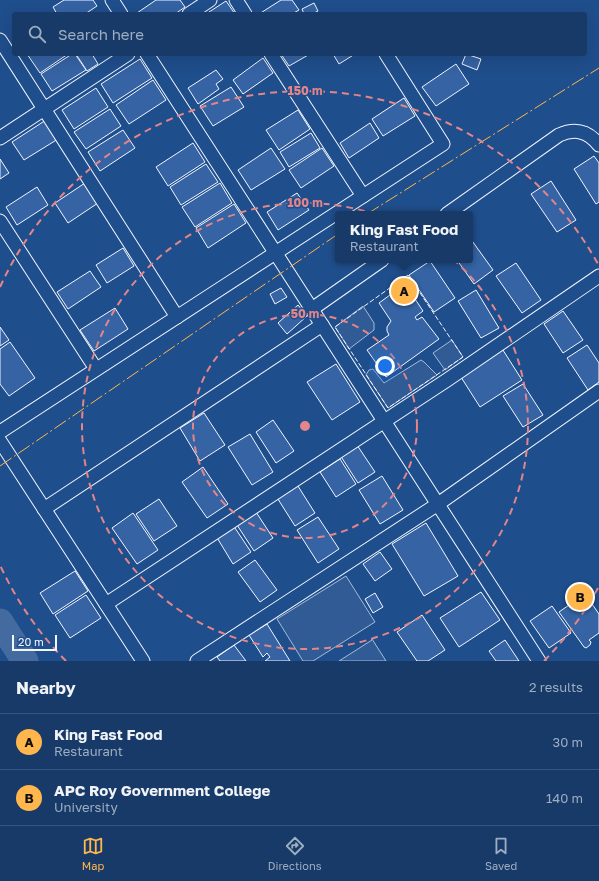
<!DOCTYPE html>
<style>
body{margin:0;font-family:"Golos Text",sans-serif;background:#244571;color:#f1f3f6}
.scale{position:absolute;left:12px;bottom:10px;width:45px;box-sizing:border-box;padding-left:4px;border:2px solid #f2f6ff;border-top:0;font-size:11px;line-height:14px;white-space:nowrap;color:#f2f6ff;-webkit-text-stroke:3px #1f4e8c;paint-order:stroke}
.you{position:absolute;left:385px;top:366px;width:14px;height:14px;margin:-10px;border:3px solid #fff;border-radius:50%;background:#1a73e8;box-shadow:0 0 0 6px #1a73e833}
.badge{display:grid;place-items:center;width:26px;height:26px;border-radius:50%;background:#ffb74d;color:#111;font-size:13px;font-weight:700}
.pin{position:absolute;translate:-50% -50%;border:2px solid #fff;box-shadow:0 1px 4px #0006}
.popup{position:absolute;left:335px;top:211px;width:138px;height:52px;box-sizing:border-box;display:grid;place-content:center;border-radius:4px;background:#173a69;filter:drop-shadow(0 1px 3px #0005);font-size:13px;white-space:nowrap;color:#9eadc0}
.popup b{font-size:15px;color:#f1f3f6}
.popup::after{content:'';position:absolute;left:50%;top:100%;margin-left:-8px;border:8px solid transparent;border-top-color:#173a69}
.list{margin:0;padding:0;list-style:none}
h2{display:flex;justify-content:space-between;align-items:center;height:52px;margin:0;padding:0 16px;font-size:17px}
h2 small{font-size:13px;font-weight:400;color:#9eadc0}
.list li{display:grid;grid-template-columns:26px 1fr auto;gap:12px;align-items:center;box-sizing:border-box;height:56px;padding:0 16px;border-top:1px solid #36547d}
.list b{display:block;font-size:15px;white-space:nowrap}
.list p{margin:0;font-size:13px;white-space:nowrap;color:#9eadc0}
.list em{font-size:13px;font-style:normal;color:#9eadc0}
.icon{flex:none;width:22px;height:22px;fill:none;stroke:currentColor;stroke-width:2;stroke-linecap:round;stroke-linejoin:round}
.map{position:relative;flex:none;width:599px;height:661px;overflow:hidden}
.search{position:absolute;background:#173a69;box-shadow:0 4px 16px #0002;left:12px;right:12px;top:12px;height:44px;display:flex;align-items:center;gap:10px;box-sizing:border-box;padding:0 14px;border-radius:4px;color:#9eadc0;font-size:15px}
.sheet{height:164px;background:#173a69}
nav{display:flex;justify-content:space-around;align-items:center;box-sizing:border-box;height:56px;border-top:1px solid #36547d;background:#173a69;font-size:11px;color:#9eadc0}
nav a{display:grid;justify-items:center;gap:2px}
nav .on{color:#ffb74d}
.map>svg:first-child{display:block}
</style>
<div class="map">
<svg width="599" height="661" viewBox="0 0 599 661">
<rect width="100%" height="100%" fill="#1f4e8c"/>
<g fill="#305b95" stroke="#a8bbd7">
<path d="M363 306 374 323V330L349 349 335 327Z"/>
<path d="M452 340 463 357 445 370 433 353Z"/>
<path d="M421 360 424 362 437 375 388 408 366 375 369 370 373 369 384 383Z"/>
<path d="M346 576 375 622 313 661H303L277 619Z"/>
<path d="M372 639 386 661H339L372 640Z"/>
</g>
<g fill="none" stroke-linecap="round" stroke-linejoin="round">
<path stroke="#446ba0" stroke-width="27" d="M0 622 25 661"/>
</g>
<g fill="#3563a3" stroke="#f2f6ff">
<path d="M64 0H93L97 6 85 14H57L53 7Z"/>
<path d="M156 0H180L185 7 175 14H138L137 13Z"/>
<path d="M281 0H292L299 10 292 14H259Z"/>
<path d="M226 1 235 14H206Z"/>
<path d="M314 3 318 11 312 14H304L302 9Z"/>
<path d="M27 54H68L40 73Z"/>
<path d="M72 54H75L86 70 52 91 41 74Z"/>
<path d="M76 54H92L98 64 87 71Z"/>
<path d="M281 54H310L289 66Z"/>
<path d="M333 54H355L339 64Z"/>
<path d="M466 54 481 59 477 70 462 64Z"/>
<path d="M263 58 273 73 243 94 233 80Z"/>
<path d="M140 59 152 78 113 103 101 84Z"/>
<path d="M456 64 469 84 436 106 422 87Z"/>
<path d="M216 70 223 79 216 84 219 89 198 104 188 88Z"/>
<path d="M153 80 166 100 129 124 116 105Z"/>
<path d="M231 87 244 107 213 126 200 106Z"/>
<path d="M96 88 108 107 74 129 62 110Z"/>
<path d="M404 98 415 116 383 136 372 119Z"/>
<path d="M110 109 121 126 86 149 74 132Z"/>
<path d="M298 110 310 129 279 150 266 130Z"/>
<path d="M46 120 58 139 24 160 12 142Z"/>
<path d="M370 123 379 138 349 158 340 143Z"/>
<path d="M123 130 135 148 100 171 88 152Z"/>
<path d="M311 133 320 148 289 167 280 152Z"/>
<path d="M193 143 205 162 168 186 156 167Z"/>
<path d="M271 148 285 169 251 190 238 170Z"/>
<path d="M322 148 334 166 301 188 289 170Z"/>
<path d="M594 156 599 163V202L596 204 574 169Z"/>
<path d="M0 159 9 173 0 179Z"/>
<path d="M206 164 218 182 181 205 170 187Z"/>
<path d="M551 181 576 220 557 232 531 194Z"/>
<path d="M85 183 98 203 68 223 55 203Z"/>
<path d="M220 183 232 203 195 227 182 207Z"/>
<path d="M37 187 48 205 17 225 6 207Z"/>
<path d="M297 193 309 210 278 230 267 212Z"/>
<path d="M234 204 246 223 208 248 196 228Z"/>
<path d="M470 238 493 270 474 284 457 260H470Z"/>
<path d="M123 248 134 266 107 283 96 265Z"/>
<path d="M430 261 455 298 434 312 409 275Z"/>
<path d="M516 263 541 300 522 313 496 276Z"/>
<path d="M90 271 101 287 68 309 57 292Z"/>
<path d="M405 284 423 311 415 317 417 320 422 317 439 339 386 377 367 350 389 335 387 331V327L391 321 379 303Z"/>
<path d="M281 288 287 297 275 304 270 294Z"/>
<path d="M476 290 499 328 481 338 458 301Z"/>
<path d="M298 305 307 316 287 334 278 323Z"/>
<path d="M115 308 128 329 94 351 80 330Z"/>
<path d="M563 311 583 340 563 353 544 324Z"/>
<path d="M0 327 9 340 0 346Z"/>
<path d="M10 342 35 378 9 396 0 384V349Z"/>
<path d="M587 345 599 363V382L588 390 567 358Z"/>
<path d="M501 347 522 380 480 407 459 374Z"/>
<path d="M336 364 360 402 332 420 307 382Z"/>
<path d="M523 384 543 415 523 427 503 396Z"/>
<path d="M204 413 225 445 200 461 180 428Z"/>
<path d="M273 420 294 451 276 463 256 432Z"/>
<path d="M250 434 273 472 252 485 228 447Z"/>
<path d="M357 445 375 472 358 483 340 455Z"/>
<path d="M340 459 356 484 336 497 320 472Z"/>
<path d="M203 467 228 504 207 518 182 482Z"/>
<path d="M382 476 403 510 380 524 359 490Z"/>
<path d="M296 483 315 513 295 526 276 496Z"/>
<path d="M159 499 177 526 154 541 136 514Z"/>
<path d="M256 512 273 538 254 551 237 525Z"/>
<path d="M133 513 158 550 137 564 112 528Z"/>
<path d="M318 517 339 549 318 563 297 530Z"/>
<path d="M426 523 458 576 424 596 392 544Z"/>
<path d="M233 525 251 552 233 564 216 536Z"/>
<path d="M380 552 392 569 375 581 363 564Z"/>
<path d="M255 560 277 590 260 602 238 572Z"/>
<path d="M75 571 88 591 53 614 40 593Z"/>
<path d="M481 592 500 620 459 647 440 618Z"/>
<path d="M375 593 383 607 373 613 365 599Z"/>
<path d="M585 594 599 614V633L589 640 591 642 590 645 586 648 584 647 559 612Z"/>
<path d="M86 595 101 618 70 638 55 615Z"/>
<path d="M552 606 571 633 549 648 530 621Z"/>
<path d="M422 615 445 650 428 661H417L397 632Z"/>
<path d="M267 624 290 661H265L270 657 267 653 263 657 249 635Z"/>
<path d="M505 640 519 661H496L489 651Z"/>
<path d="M234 645 246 661H220L217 657Z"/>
</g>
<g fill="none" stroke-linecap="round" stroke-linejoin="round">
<defs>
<g id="street">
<path d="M112 0 121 14"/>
<path d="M236 0 245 14"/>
<path d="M189 14 210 0"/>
<path d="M0 40 177 317"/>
<path d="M147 54 539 661"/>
<path d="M271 54 363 196"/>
<path d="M0 138 128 54"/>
<path d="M447 214 559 135C575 128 588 131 599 145"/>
<path d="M0 221 96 369"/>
<path d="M312 309 382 260"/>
<path d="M0 432 443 144 386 54"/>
<path d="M0 441 143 661"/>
<path d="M44 509 322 325"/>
<path d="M106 604 447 380 599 276"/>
<path d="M197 661 438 504 599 391"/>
</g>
</defs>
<use href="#street" stroke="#f2f6ff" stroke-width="15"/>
<use href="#street" stroke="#1f4e8c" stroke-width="13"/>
<path stroke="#f2f6ff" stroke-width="1" stroke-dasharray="5 2" stroke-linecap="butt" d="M408 275 463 357 388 408 335 327Z"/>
<g stroke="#ffb74d" stroke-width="1" stroke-dasharray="14 3 2 3" stroke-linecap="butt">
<path d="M367 214 599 68"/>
<path d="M0 466 338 234"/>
</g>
</g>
<g fill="none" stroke="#e38589" stroke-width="2" stroke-dasharray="7 5">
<circle cx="305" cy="426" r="112"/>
<circle cx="305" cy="426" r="223"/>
<path d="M598 588A335 335 0 0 1 544 661M66 661A335 335 0 0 1 0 565M0 287A335 335 0 0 1 598 264"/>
</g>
<circle cx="305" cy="426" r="6" fill="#e38589" stroke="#1f4e8c" stroke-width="2"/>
<g font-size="12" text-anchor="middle" font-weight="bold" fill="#e38589" stroke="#1f4e8c" stroke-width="3" stroke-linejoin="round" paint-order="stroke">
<text x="305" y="95">150 m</text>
<text x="305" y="207">100 m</text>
<text x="305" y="318">50 m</text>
</g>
</svg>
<div class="scale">20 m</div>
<div class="you"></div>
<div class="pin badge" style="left:404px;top:291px">A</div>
<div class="popup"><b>King Fast Food</b>Restaurant</div>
<div class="pin badge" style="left:580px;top:597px">B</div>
<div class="search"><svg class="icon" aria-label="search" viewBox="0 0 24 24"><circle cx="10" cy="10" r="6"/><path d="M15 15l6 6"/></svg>Search here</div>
</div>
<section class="sheet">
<h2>Nearby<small>2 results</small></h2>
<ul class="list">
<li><span class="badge">A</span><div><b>King Fast Food</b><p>Restaurant</p></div><em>30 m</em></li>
<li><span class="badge">B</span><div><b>APC Roy Government College</b><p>University</p></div><em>140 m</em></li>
</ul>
</section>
<nav>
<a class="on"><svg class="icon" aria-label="map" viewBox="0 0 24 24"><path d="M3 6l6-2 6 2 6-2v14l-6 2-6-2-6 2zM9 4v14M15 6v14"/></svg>Map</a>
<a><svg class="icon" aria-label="directions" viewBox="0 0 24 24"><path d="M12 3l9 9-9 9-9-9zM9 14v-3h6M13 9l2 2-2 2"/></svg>Directions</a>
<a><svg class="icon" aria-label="saved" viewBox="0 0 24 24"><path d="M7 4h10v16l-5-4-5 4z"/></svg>Saved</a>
</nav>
